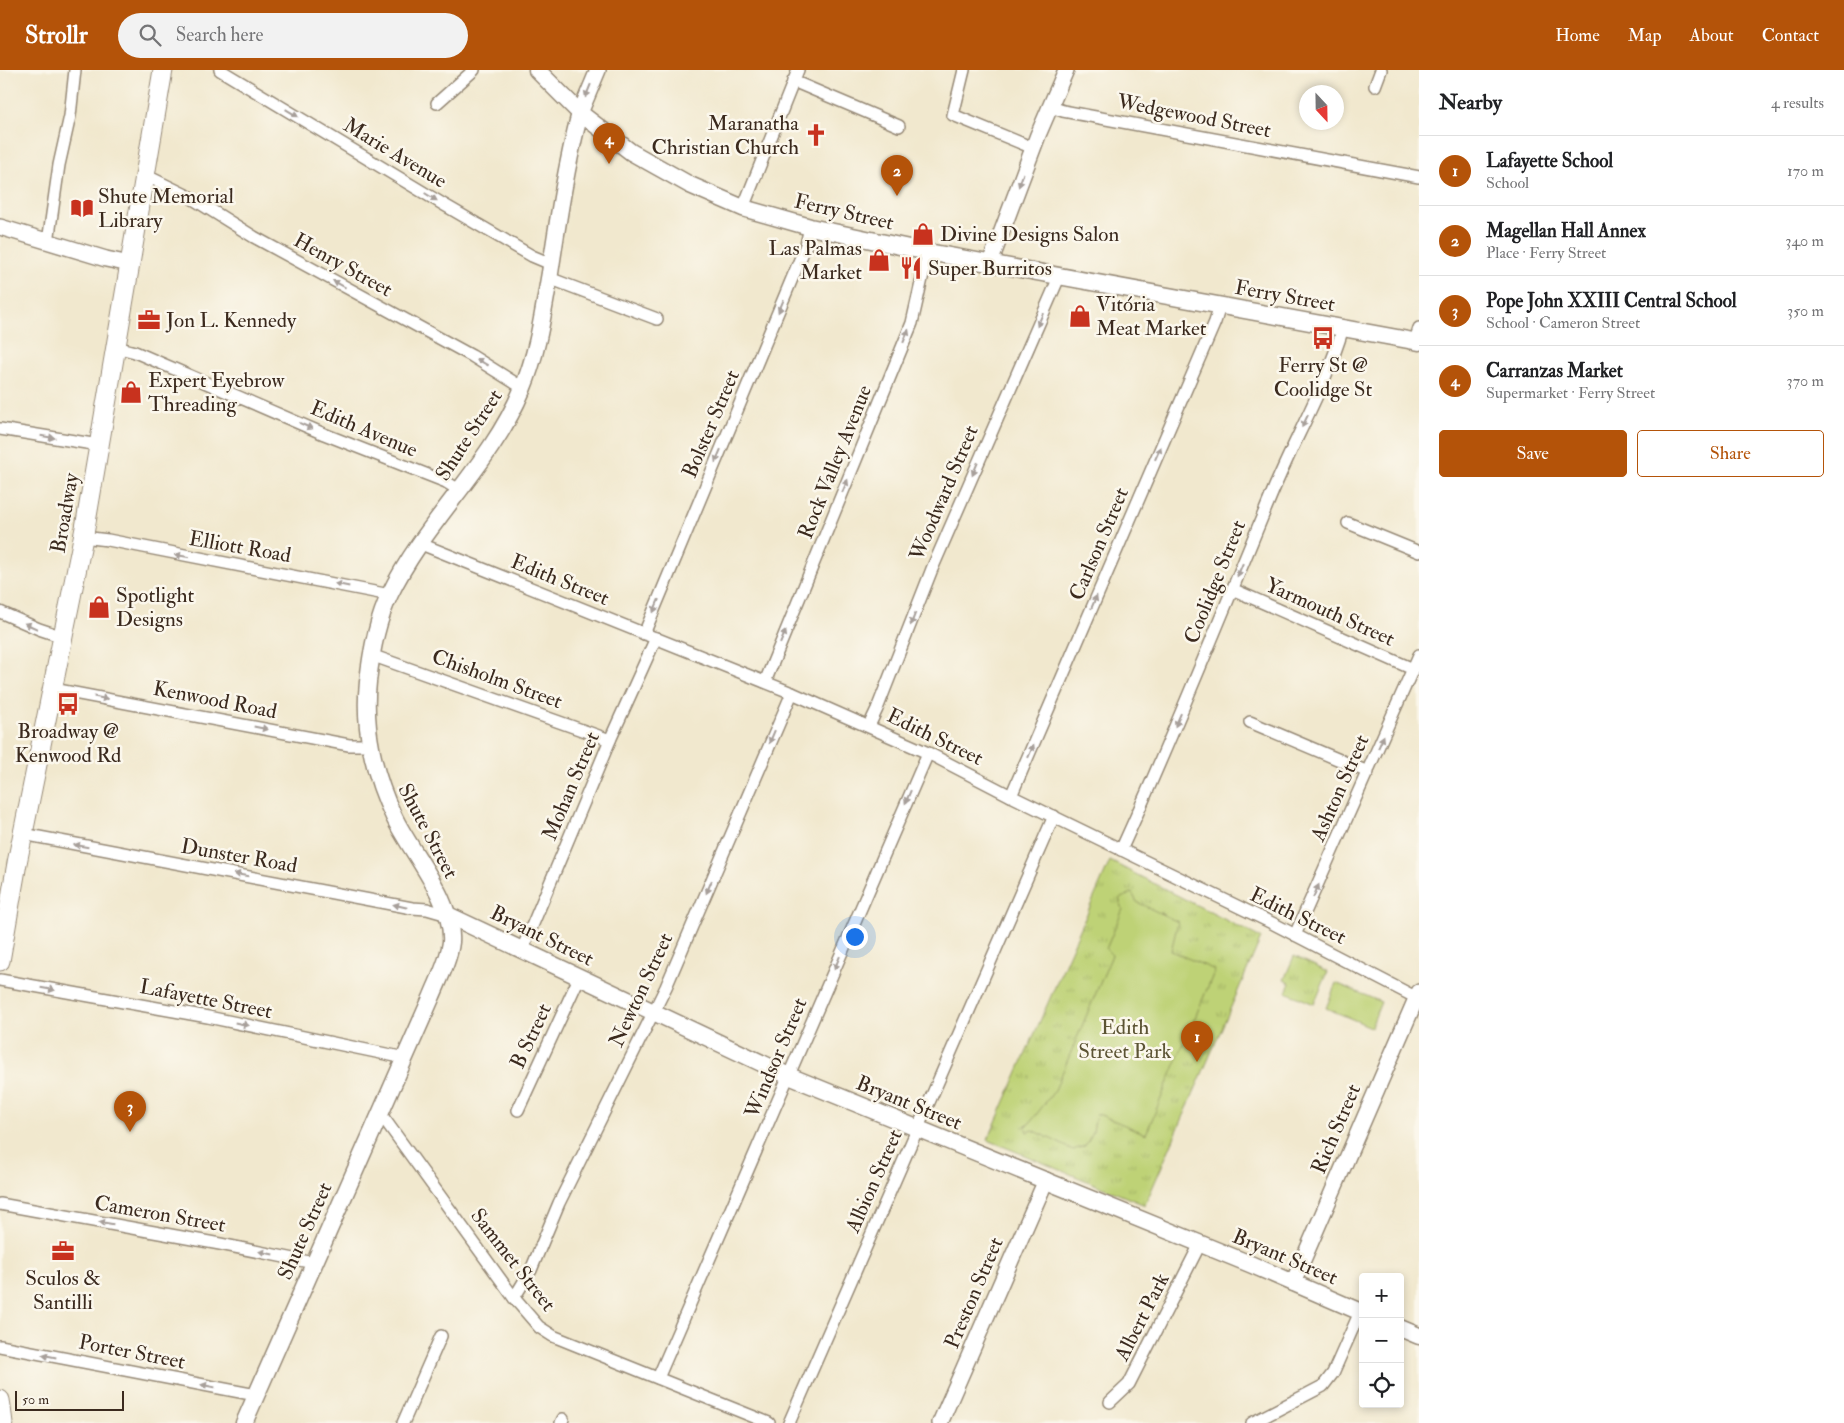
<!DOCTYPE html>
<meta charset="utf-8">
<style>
body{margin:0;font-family:"IM FELL Double Pica",serif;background:#f2f2f2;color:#202124}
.controls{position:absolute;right:15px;bottom:15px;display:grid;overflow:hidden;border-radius:5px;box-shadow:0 2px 8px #0003}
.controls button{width:45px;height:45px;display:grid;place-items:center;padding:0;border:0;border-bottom:1px solid #e0e0e0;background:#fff;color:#202124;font:25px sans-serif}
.compass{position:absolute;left:1299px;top:15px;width:45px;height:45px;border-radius:50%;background:#fff;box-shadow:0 2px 8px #0003;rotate:158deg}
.scale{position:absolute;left:15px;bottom:12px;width:109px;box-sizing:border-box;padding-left:5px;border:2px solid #3b2a1e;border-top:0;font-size:14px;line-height:18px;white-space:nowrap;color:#3b2a1e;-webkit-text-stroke:4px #fbf7ec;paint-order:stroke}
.you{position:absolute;left:854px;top:866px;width:18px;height:18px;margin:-12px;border:4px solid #fff;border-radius:50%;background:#1a73e8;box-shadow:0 0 0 8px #1a73e833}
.badge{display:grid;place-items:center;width:32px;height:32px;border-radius:50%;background:#b45309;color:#fff;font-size:16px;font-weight:700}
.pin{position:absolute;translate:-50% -41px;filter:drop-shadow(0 1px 2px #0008)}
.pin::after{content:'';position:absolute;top:26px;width:18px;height:15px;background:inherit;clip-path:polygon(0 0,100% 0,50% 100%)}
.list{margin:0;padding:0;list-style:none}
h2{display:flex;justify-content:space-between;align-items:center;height:65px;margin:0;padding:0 20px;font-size:21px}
h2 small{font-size:16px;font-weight:400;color:#757577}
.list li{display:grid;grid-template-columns:32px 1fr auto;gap:15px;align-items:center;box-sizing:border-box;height:70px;padding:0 20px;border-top:1px solid #e0e0e0}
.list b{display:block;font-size:19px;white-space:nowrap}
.list p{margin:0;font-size:16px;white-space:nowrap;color:#757577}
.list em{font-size:16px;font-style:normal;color:#757577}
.actions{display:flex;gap:10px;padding:15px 20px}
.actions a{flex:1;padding:11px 0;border:1px solid #b45309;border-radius:5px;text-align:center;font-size:18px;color:#b45309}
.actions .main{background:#b45309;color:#fff}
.icon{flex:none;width:28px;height:28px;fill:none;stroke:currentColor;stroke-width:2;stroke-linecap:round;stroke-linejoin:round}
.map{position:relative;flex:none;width:1419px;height:1353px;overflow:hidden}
header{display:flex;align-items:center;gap:30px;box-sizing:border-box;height:70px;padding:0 25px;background:#b45309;color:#fff}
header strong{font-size:24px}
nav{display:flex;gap:28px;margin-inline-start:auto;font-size:18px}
.search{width:350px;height:45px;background:#f2f2f2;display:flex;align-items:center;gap:12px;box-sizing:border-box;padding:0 18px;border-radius:28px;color:#757577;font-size:19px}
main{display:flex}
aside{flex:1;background:#fff}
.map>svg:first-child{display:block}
</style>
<header>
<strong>Strollr</strong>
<div class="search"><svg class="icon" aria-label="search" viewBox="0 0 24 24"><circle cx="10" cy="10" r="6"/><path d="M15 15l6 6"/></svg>Search here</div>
<nav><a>Home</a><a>Map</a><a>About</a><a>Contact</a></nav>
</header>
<main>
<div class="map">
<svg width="1419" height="1353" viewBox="0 0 1419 1353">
<defs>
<pattern id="grass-tufts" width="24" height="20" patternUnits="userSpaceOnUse" patternTransform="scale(1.25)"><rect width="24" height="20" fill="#bed276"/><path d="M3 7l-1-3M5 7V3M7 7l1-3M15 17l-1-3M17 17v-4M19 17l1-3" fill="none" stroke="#a4b466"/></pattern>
</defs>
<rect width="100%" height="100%" fill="#fbf7ec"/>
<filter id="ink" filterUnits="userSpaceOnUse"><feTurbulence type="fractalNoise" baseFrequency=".02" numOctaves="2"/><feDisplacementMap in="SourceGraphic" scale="10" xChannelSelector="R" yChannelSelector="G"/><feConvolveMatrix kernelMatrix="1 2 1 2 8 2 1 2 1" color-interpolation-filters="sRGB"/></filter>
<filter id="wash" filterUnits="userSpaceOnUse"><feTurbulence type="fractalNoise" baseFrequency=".0096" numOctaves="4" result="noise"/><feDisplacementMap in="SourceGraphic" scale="20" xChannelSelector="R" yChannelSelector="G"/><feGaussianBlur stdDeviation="1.12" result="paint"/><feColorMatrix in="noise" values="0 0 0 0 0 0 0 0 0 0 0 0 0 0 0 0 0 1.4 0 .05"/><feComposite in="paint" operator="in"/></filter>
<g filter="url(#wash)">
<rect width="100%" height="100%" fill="#f1e8ce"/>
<g fill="url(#grass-tufts)" stroke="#7c7e4a">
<path d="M1110 791 1261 868 1145 1135 988 1070Z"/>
<path d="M1294 886 1328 902 1314 934 1286 922 1290 913 1284 910Z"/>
</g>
<g fill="#bed276" stroke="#7c7e4a">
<path d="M1132 823 1137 832 1178 852 1171 881 1215 900 1146 1064 1096 1043 1093 1062 1085 1076 1073 1080 1033 1060 1027 1062 1025 1056 1030 1053 1055 1020 1112 885 1106 879 1123 839 1119 829Z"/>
<path d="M1336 913 1381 932 1371 957 1326 938Z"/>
</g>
</g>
<g filter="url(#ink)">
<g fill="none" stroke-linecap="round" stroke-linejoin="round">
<defs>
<g id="minor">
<path d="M220 0 441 133 532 186 551 194"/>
<path d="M964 0 953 45 1033 78"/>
<path d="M793 11 899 56"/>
<path d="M1375 16 1381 0"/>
<path d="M437 33 474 0"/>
<path d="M1051 37 1063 41 1419 107"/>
<path d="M145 105 190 127 254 167 472 286 523 318"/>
<path d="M743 138 798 0"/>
<path d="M48 172 59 95 70 46 75 0"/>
<path d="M549 208 657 249"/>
<path d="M1415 271 1419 258"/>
<path d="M116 277 135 282 324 364 446 412 459 420"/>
<path d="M0 359 99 375"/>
<path d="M1348 453 1419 482"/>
<path d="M83 467 108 470 390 525"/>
<path d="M421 474 792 623 928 683 1011 726 1274 854 1417 928"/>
<path d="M1232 519 1413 599"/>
<path d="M0 542 39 559 63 567"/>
<path d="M644 564 806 175 810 157"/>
<path d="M371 585 610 670"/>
<path d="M765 612 912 253 928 182"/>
<path d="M53 619 349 675H370"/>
<path d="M1250 652 1368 702"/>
<path d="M869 656 877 639 932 499 1060 205"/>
<path d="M1011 726 1215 252 1220 236"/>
<path d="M23 764 412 838 427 839 448 845"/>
<path d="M1121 780C1175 662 1223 541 1273 421 1296 366 1326 315 1343 258"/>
<path d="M1295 865 1419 585"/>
<path d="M522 880 610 670 656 568"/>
<path d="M0 910 208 947 405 988"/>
<path d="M518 1040 579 908"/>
<path d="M380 1043 514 1228 539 1257 553 1266 769 1353"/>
<path d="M0 1134 220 1174 314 1193"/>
<path d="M514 1228 531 1200 559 1133 666 917 792 623"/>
<path d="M0 1276 256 1325"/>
<path d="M658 1308 928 683"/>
<path d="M1110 1332 1129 1314 1200 1174"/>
<path d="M403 1353 441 1266"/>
<path d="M561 1353 563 1349"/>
<path d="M789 1353 1054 746"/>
<path d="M1252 1353 1323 1316 1333 1303 1360 1242"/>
</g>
<g id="tertiary">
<path d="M580 43 598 0"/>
<path d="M0 157 106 189 130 194"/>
<path d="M990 193 1038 65 1066 0"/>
<path d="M1293 1213 1419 922"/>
<path d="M940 1353 1046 1110"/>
</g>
<g id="secondary">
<path d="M537 0 580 43 631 82 690 115 743 138 810 157 928 182 1419 272"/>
<path d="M448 845 789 1006 1250 1194 1363 1243"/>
<path d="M1400 1258 1419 1266"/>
<path d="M244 1353 432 926C439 909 449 890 451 872 454 831 411 783 394 747 374 706 363 658 368 612 371 583 377 551 390 524 425 451 491 395 522 320 538 282 543 243 550 203 558 150 566 96 580 43"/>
</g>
<g id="primary">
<path d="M0 891 17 793 85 458 163 0"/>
<path d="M0 1330 3 1353"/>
</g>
</defs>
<use href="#minor" stroke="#968976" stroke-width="14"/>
<use href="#tertiary" stroke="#968976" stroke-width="18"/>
<use href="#secondary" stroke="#968976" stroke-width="19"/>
<use href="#primary" stroke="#968976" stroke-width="21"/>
<use href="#minor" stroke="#fff" stroke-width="11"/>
<use href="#tertiary" stroke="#fff" stroke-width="15"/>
<use href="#secondary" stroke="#fff" stroke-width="16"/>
<use href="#primary" stroke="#fff" stroke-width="19"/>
</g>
<defs><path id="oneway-solid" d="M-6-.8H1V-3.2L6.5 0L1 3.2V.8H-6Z" transform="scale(1.25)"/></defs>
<g fill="#a79f9a">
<use href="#oneway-solid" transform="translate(588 21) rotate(112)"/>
<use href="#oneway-solid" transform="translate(292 43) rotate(31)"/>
<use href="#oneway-solid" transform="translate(1021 110) rotate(110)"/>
<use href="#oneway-solid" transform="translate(431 127) rotate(32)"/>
<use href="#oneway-solid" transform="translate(339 214) rotate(-151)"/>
<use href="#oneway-solid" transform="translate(781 236) rotate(113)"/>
<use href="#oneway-solid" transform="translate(1040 250) rotate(114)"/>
<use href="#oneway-solid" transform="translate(906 266) rotate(-68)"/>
<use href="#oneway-solid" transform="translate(482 292) rotate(-150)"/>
<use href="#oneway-solid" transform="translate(1305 351) rotate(116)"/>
<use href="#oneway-solid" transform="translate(306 356) rotate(24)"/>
<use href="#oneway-solid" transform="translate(48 367) rotate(9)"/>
<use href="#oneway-solid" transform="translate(1158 383) rotate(-66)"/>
<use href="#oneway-solid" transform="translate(718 386) rotate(113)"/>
<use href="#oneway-solid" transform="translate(975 399) rotate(113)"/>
<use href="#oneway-solid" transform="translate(845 416) rotate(-67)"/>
<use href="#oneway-solid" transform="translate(182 486) rotate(-170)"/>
<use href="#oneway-solid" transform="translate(1240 500) rotate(113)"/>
<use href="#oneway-solid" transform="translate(342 515) rotate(-169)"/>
<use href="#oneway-solid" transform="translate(1094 532) rotate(-67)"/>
<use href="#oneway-solid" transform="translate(656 536) rotate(113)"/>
<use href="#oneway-solid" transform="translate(913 549) rotate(111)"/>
<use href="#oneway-solid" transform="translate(31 556) rotate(-156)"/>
<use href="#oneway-solid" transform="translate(783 567) rotate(-67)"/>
<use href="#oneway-solid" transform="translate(101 628) rotate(11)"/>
<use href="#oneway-solid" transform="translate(1178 650) rotate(114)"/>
<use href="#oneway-solid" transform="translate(261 658) rotate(11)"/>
<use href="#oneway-solid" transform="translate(772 667) rotate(113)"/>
<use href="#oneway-solid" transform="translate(1381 672) rotate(-66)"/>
<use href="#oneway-solid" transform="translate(1031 681) rotate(-67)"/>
<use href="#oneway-solid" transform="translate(908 727) rotate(113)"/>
<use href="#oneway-solid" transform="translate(81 776) rotate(-170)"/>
<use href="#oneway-solid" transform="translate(241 805) rotate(-170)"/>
<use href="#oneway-solid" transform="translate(709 817) rotate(113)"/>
<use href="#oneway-solid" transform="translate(1316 821) rotate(-66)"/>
<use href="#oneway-solid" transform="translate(400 836) rotate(-167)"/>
<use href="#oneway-solid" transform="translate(837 893) rotate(113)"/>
<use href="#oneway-solid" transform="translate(48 919) rotate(10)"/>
<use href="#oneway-solid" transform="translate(242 954) rotate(12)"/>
<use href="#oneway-solid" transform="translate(106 1153) rotate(-170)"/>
<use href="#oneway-solid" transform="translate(266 1183) rotate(-168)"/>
<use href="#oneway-solid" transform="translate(49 1286) rotate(-169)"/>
<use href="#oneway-solid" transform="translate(208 1316) rotate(-169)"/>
</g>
</g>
<defs>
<symbol id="church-bare" viewBox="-9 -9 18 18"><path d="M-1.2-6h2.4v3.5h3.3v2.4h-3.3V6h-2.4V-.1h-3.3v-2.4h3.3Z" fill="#c8321e" stroke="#fbf7ec" stroke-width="2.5" paint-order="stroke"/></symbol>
<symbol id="library-bare" viewBox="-9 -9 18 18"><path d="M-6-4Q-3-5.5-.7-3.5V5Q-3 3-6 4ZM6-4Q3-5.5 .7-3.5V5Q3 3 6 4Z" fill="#c8321e" stroke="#fbf7ec" stroke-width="2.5" paint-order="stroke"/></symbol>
<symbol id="shop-bare" viewBox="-9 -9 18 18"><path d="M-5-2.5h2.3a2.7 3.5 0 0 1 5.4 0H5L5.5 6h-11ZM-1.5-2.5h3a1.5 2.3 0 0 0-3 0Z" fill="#c8321e" stroke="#fbf7ec" stroke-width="2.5" paint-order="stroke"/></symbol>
<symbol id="restaurant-bare" viewBox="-9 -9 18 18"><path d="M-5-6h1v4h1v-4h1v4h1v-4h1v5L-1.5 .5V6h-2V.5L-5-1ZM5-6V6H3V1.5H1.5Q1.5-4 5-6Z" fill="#c8321e" stroke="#fbf7ec" stroke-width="2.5" paint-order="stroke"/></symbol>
<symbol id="office-bare" viewBox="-9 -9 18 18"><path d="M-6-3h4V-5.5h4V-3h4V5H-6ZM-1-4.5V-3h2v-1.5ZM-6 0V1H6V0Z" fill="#c8321e" stroke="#fbf7ec" stroke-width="2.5" paint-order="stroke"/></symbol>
<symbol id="bus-bare" viewBox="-9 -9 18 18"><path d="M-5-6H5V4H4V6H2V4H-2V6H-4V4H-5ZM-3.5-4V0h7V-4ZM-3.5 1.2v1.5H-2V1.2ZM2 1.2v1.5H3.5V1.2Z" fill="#c8321e" stroke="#fbf7ec" stroke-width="2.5" paint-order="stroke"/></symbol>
</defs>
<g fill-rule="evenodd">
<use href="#church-bare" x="800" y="49" width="32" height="32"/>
<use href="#library-bare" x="66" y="122" width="32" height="32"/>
<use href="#shop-bare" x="907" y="148" width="32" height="32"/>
<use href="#shop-bare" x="863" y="174" width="32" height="32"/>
<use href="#restaurant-bare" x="895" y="182" width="32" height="32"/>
<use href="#shop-bare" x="1064" y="230" width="32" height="32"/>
<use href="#office-bare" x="133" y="234" width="32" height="32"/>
<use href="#bus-bare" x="1307" y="252" width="32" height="32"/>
<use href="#shop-bare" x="115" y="306" width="32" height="32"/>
<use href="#shop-bare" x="83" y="521" width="32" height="32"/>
<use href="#bus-bare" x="52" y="618" width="32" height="32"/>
<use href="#office-bare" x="47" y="1165" width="32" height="32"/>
</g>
<g text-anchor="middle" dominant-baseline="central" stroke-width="5" stroke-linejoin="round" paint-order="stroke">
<g font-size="21" fill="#3b2a1e" stroke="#fbf7ec">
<text transform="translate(1194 46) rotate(11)">Wedgewood Street</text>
<text transform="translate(395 83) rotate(31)">Marie Avenue</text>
<text transform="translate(844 142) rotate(13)">Ferry Street</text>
<text transform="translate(343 195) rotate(29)">Henry Street</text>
<text transform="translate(1285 226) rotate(10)">Ferry Street</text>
<text transform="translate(711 354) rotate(-67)">Bolster Street</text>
<text transform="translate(364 359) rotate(23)">Edith Avenue</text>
<text transform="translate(469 365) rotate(-57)">Shute Street</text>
<text transform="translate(835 392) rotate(-68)">Rock Valley Avenue</text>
<text transform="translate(944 423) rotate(-67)">Woodward Street</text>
<text transform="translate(65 443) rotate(-80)">Broadway</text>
<text transform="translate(1099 474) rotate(-67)">Carlson Street</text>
<text transform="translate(240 477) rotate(10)">Elliott Road</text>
<text transform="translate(560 510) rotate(22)">Edith Street</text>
<text transform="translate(1215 512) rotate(-68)">Coolidge Street</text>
<text transform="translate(1330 542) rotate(24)">Yarmouth Street</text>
<text transform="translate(497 609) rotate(20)">Chisholm Street</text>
<text transform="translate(215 630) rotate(11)">Kenwood Road</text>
<text transform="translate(935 667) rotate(26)">Edith Street</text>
<text transform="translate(571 716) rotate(-67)">Mohan Street</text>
<text transform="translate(1340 718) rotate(-66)">Ashton Street</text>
<text transform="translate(428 761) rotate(62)">Shute Street</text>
<text transform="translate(239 786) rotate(10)">Dunster Road</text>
<text transform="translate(1298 846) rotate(26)">Edith Street</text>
<text transform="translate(542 866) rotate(26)">Bryant Street</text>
<text transform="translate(641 920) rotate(-65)">Newton Street</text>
<text transform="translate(206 929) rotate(11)">Lafayette Street</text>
<text transform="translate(531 966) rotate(-65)">B Street</text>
<text transform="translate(776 988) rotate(-67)">Windsor Street</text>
<text transform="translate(909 1033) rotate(22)">Bryant Street</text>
<text transform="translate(1336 1059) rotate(-67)">Rich Street</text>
<text transform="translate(874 1111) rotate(-66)">Albion Street</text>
<text transform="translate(160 1144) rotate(10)">Cameron Street</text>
<text transform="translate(305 1161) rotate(-66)">Shute Street</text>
<text transform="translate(1285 1187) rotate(23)">Bryant Street</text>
<text transform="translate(513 1190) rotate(52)">Sammet Street</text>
<text transform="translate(974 1223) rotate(-67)">Preston Street</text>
<text transform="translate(1142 1247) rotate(-63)">Albert Park</text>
<text transform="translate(132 1282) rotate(11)">Porter Street</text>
</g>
<g font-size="21" fill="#3b2a1e" stroke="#fbf7ec" text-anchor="start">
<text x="799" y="53" text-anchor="end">Maranatha<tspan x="799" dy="24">Christian Church</tspan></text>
<text x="98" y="126">Shute Memorial<tspan x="98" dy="24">Library</tspan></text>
<text x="940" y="164">Divine Designs Salon</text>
<text x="862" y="178" text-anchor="end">Las Palmas<tspan x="862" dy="24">Market</tspan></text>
<text x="928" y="198">Super Burritos</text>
<text x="1096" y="234">Vitória<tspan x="1096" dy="24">Meat Market</tspan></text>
<text x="166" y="250">Jon L. Kennedy</text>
<text x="1323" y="295" text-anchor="middle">Ferry St @<tspan x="1323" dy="24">Coolidge St</tspan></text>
<text x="148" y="310">Expert Eyebrow<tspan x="148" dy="24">Threading</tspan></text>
<text x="116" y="525">Spotlight<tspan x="116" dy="24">Designs</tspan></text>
<text x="68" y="661" text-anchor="middle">Broadway @<tspan x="68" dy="24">Kenwood Rd</tspan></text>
<text x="63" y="1208" text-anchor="middle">Sculos &amp;<tspan x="63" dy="24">Santilli</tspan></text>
</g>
<g font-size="21" fill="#5c5434" stroke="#fbf7ec">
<text x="1125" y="957">Edith<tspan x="1125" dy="24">Street Park</tspan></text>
</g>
</g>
</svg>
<div class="controls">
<button>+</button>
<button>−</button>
<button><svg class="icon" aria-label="locate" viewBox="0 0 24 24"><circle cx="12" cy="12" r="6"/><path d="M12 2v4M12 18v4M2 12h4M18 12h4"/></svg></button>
</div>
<svg class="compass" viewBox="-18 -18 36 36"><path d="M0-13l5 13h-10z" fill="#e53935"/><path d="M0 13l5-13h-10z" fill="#757577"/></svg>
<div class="scale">50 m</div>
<div class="you"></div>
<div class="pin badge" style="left:1197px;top:992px">1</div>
<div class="pin badge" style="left:897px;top:126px">2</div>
<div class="pin badge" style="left:130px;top:1062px">3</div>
<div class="pin badge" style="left:609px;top:94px">4</div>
</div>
<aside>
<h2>Nearby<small>4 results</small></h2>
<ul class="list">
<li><span class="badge">1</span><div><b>Lafayette School</b><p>School</p></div><em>170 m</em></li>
<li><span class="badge">2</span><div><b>Magellan Hall Annex</b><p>Place · Ferry Street</p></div><em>340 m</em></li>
<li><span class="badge">3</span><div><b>Pope John XXIII Central School</b><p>School · Cameron Street</p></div><em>350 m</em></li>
<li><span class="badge">4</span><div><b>Carranzas Market</b><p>Supermarket · Ferry Street</p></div><em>370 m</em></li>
</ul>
<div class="actions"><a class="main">Save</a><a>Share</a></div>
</aside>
</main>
